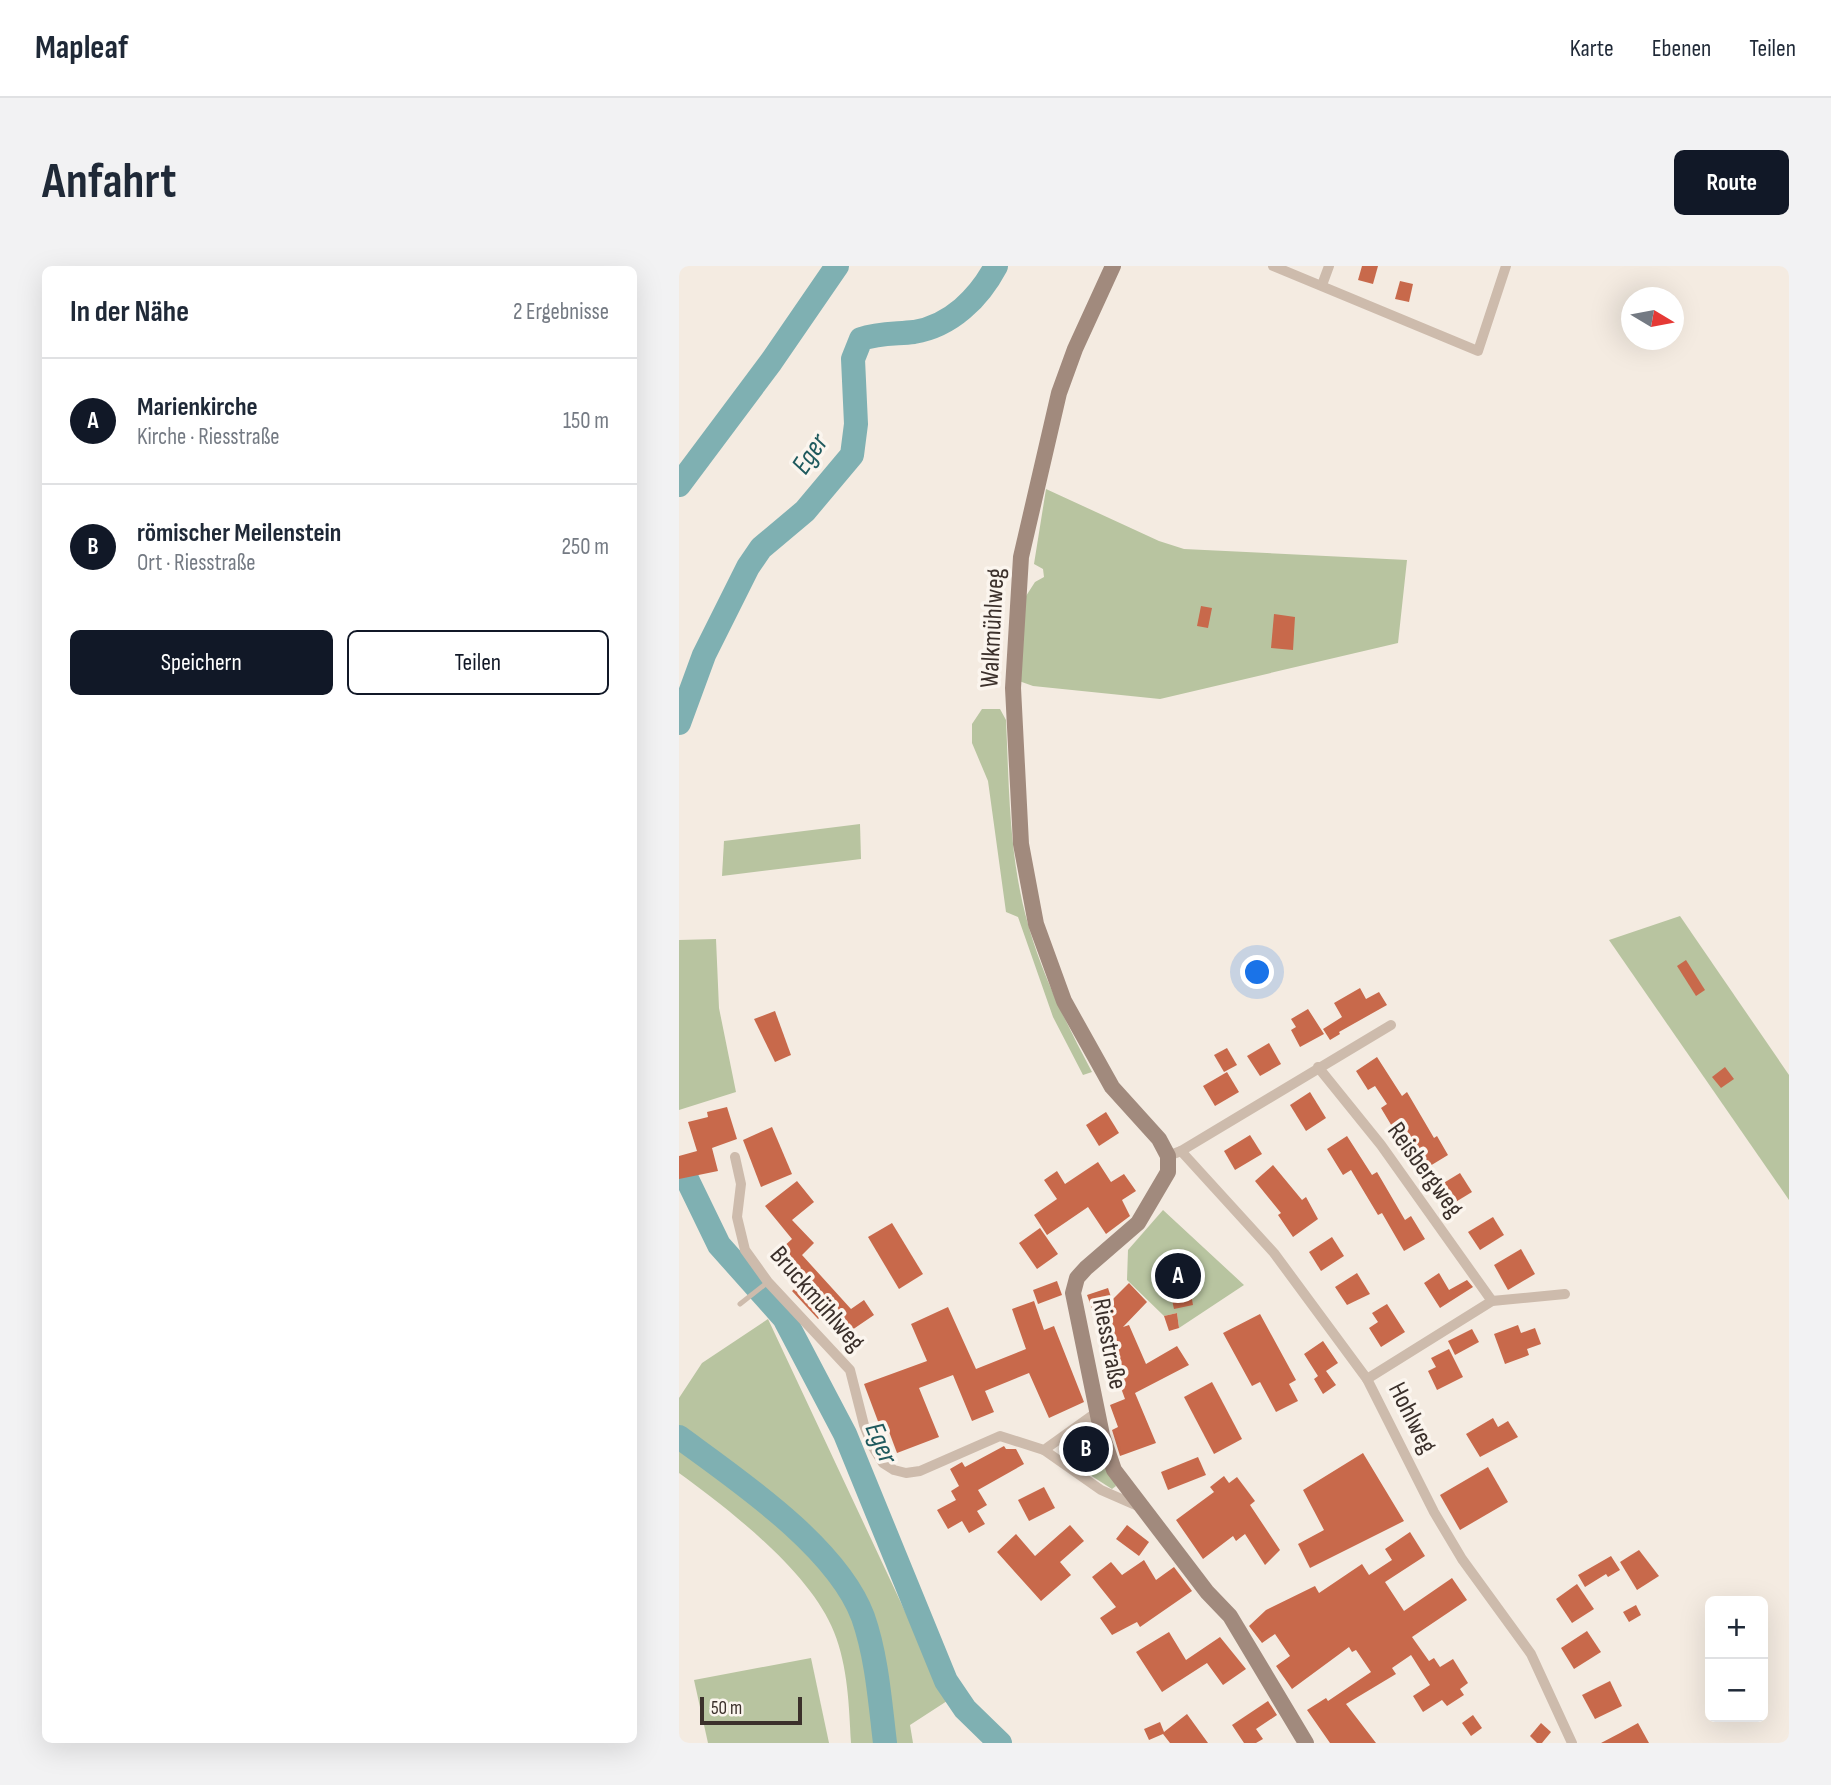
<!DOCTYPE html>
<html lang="de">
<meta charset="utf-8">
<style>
body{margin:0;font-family:"Sofia Sans Condensed",sans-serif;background:#f2f2f3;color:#1f2937}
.controls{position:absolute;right:21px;bottom:21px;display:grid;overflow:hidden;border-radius:10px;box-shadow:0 7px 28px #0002}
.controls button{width:63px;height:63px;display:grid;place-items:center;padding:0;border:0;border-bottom:2px solid #e0e1e3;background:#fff;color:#1f2937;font:35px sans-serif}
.compass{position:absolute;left:942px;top:21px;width:63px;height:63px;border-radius:50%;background:#fff;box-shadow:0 7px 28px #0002;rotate:100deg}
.scale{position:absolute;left:21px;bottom:18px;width:102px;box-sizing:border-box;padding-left:7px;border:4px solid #3b302b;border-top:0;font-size:19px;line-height:24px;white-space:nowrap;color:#3b302b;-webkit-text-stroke:5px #fbf5ee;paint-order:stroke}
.you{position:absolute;left:579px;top:707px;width:24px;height:24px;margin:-18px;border:5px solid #fff;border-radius:50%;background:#1a73e8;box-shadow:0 0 0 10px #1a73e833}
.badge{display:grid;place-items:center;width:46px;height:46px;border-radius:50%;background:#111827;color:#fff;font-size:23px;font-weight:700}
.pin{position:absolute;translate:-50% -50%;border:4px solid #fff;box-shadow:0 2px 7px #0006}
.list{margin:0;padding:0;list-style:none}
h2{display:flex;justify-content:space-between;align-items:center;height:91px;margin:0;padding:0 28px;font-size:30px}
h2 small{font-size:23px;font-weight:400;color:#747a83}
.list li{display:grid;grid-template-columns:46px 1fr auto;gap:21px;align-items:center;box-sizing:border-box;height:126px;padding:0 28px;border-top:2px solid #e0e1e3}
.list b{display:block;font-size:26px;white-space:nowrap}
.list p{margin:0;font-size:23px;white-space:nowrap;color:#747a83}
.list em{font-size:23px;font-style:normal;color:#747a83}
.actions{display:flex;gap:14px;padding:21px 28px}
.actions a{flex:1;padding:16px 0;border:2px solid #111827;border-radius:10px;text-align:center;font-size:24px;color:#111827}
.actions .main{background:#111827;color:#fff}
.map{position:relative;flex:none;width:1110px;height:1477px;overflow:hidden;border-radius:10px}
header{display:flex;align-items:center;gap:42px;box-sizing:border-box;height:98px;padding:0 35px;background:#fff;border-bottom:2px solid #e0e1e3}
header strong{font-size:33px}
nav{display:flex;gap:38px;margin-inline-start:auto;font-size:24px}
.intro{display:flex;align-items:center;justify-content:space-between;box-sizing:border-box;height:168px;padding:0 42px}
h1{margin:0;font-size:49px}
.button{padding:18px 32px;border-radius:10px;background:#111827;color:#fff;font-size:24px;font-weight:700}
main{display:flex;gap:42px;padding:0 42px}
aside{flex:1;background:#fff;border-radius:10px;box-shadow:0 7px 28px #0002}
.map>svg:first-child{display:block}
</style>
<header>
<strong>Mapleaf</strong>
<nav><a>Karte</a><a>Ebenen</a><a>Teilen</a></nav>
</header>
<div class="intro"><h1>Anfahrt</h1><a class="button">Route</a></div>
<main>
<aside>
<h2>In der Nähe<small>2 Ergebnisse</small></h2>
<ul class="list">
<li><span class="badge">A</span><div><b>Marienkirche</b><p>Kirche · Riesstraße</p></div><em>150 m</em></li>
<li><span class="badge">B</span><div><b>römischer Meilenstein</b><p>Ort · Riesstraße</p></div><em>250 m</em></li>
</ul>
<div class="actions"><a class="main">Speichern</a><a>Teilen</a></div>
</aside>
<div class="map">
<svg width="1110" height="1477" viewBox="0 0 1110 1477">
<rect width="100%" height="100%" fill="#f4ebe1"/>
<g fill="#b8c4a0">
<path d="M367 223 480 275 505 283 728 294 719 377 481 433 354 420 340 415 347 330 356 316 365 311 364 303 355 298Z"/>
<path d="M303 443H321L327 454C330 519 330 584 346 647 360 703 386 755 413 806L404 809 374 751 339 651 327 646 309 515 293 477V458Z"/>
<path d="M181 558 182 593 43 610 45 575Z"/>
<path d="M1001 650 1110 809V934L930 674Z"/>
<path d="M37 673 40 742 57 826 0 844V674Z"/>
<path d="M484 944 565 1019 500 1062 498 1047 485 1050 448 1014 449 984Z"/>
<path d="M89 1053 268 1435 231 1459 234 1477H172C170 1440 169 1401 155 1366 132 1307 51 1244 0 1207V1132L23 1097Z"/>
<path d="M406 1164H411L437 1220 433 1223 386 1193 384 1181 393 1171Z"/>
<path d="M132 1392 150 1477H29L15 1414Z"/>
</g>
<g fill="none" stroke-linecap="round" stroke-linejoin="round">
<g stroke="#7fb0b2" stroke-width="24">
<path d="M0 219 92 96 158 0"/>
<path d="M0 457 25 389 69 301 82 282 126 245 173 189 177 158 174 93 182 73C199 67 217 68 235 66 272 60 300 32 317 0"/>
<path d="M7 911 40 979 105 1052 166 1168 267 1415 286 1443 321 1477"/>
<path d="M0 1171C60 1215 158 1281 184 1351 198 1391 201 1436 206 1477"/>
</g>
</g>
<g fill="#c8694b">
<path d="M683 0H699L694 18 679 14Z"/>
<path d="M721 15 734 18 730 36 716 33Z"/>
<path d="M522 340 533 342 529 362 518 360Z"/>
<path d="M595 348 616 351 614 384 592 382Z"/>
<path d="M1007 694 1026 724 1017 730 998 700Z"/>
<path d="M681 722 687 733 700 726 708 739 660 766 661 768 651 774 644 763 663 751 655 737Z"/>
<path d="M629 743 645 768 621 781 612 764 617 761 612 753Z"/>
<path d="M96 745 112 789 96 796 75 753Z"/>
<path d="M590 777 602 798 581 810 568 790Z"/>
<path d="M548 782 558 799 545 806 535 789Z"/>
<path d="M698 791 723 830 728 826 755 872 758 870 769 889 746 903 725 862 717 867 702 842 708 838 696 820 689 824 677 805Z"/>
<path d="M1046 801 1055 813 1042 822 1033 811Z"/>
<path d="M548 806 560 826 536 840 524 820Z"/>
<path d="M631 826 647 852 627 865 611 839Z"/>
<path d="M48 841 58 873 33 882 39 905 0 913V890L18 885 9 856 29 851 28 846Z"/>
<path d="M427 846 440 867 420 880 407 859Z"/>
<path d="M93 861 113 908 82 921 64 874Z"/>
<path d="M571 869 583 888 556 904 545 885Z"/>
<path d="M668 870 693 909 698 906 726 954 732 950 746 973 725 985 703 947 699 949 672 904 664 909 648 883Z"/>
<path d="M419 896 432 916 445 908 457 925 443 934 451 950 427 968 409 941 368 969 355 949 378 933 365 914 378 905 386 918Z"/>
<path d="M594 899 623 934 627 931 639 953 614 971 599 949 602 947 576 915Z"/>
<path d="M781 907 793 926 770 940 758 921Z"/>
<path d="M118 915 135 936 113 954 135 977 123 989 172 1043 185 1034 195 1049 173 1064 156 1038 139 1053 113 1025 119 1020 92 992 113 973 86 940Z"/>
<path d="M814 951 825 969 801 984 789 966Z"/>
<path d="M213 957 244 1008 220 1023 189 971Z"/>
<path d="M361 962 379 988 358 1003 340 977Z"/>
<path d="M653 971 665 990 642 1005 630 986Z"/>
<path d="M842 983 856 1008 829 1024 815 999Z"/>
<path d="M502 989 503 994 506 993 514 1039 495 1043 485 998 492 996 491 991Z"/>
<path d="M678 1007 691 1028 668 1039 656 1021Z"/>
<path d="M760 1007 770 1024 788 1014 794 1021 761 1042 745 1017Z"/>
<path d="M378 1015 383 1029 359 1038 354 1024Z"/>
<path d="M450 1017 468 1036 444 1061 450 1059 467 1098 498 1080 510 1099 456 1127 477 1177 441 1190 433 1164 439 1161 431 1139 446 1133 408 1029 429 1022 433 1034Z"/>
<path d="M355 1035 365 1064 375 1060 405 1136 370 1152 350 1107 306 1125 315 1146 293 1155 274 1109 240 1122 260 1171 218 1187 209 1163 203 1166 185 1118 248 1095 232 1058 269 1041 297 1103 347 1083 333 1043Z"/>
<path d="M708 1038 726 1066 702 1081 690 1062 699 1056 693 1047Z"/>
<path d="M498 1047 500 1062 490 1065 485 1050Z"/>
<path d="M581 1048 617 1114 610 1118 619 1135 597 1146 581 1116 573 1120 544 1067Z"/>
<path d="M839 1059 842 1067 856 1062 862 1078 848 1083 850 1089 826 1098 815 1068Z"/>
<path d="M793 1063 800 1076 776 1089 769 1075Z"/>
<path d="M644 1075 659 1097 647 1105 657 1119 644 1128 635 1113 639 1110 625 1088Z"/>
<path d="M770 1083 784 1111 758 1124 749 1105 757 1101 752 1092Z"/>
<path d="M533 1116 563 1173 535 1188 505 1131Z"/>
<path d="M814 1152 819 1161 829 1155 839 1171 801 1191 787 1168Z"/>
<path d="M325 1180 327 1183H337L345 1198 299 1224 308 1239 298 1245 306 1258 290 1267 283 1255 269 1263 258 1244 277 1234 272 1225 280 1220 271 1203 283 1196 286 1201Z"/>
<path d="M684 1187 725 1255 631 1302 619 1278 645 1264 624 1224Z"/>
<path d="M519 1191 527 1209 489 1224 482 1206Z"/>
<path d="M809 1201 829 1236 781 1264 761 1229Z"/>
<path d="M545 1210 550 1217 558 1211 576 1235 571 1239 601 1284 586 1299 566 1268 557 1275 554 1270 524 1293 497 1254 535 1226 531 1221Z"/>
<path d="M365 1221 376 1242 350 1255 339 1234Z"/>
<path d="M391 1259 405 1275 381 1296 392 1309 362 1335 318 1286 337 1268 356 1290Z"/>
<path d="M448 1259 470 1276 460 1290 437 1273Z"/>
<path d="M731 1266 746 1290 706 1316 725 1345 773 1312 788 1334 733 1371 750 1395 755 1392 761 1401 774 1393 789 1417 781 1423 785 1429 768 1440 763 1434 744 1446 734 1430 751 1419 732 1389 713 1402 717 1408 667 1438 697 1477H651L628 1444 647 1432 649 1435 692 1406 677 1384 673 1386 670 1381 613 1423 597 1400 611 1390 596 1368 583 1377 570 1360 587 1344 636 1320 640 1327 683 1298 690 1309 713 1294 706 1283Z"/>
<path d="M960 1284 980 1310 958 1324 941 1296Z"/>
<path d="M932 1290 941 1304 929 1311 927 1308 906 1321 899 1309Z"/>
<path d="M465 1294 477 1314 495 1301 513 1325 461 1361 458 1356 433 1369 421 1352 437 1341 413 1311 432 1296 443 1309Z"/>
<path d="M898 1318 915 1343 893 1357 877 1333Z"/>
<path d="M957 1339 962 1349 950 1356 944 1346Z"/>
<path d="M908 1365 922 1386 895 1403 882 1382Z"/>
<path d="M490 1366 507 1394 541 1371 567 1403 544 1419 528 1397 483 1426 457 1386Z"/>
<path d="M931 1415 943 1440 916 1453 903 1429Z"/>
<path d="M589 1435 598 1449 577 1463 584 1473 577 1477H565L553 1459Z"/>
<path d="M508 1448 529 1477H491L484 1468 470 1474 465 1463 481 1456 485 1466Z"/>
<path d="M794 1449 803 1462 792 1470 783 1457Z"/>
<path d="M862 1457 872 1466 863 1477H858L851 1470Z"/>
<path d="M959 1457 970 1477H922L941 1467Z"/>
</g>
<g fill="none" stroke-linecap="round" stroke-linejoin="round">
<path stroke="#cdbbac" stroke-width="5" d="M61 1038 89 1016"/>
<g stroke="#cdbbac" stroke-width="10">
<path d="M594 0 799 85 827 0"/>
<path d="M643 19 650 0"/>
<path d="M639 801 702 879 813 1035"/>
<path d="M502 885 712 759"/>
<path d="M489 890 502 885 595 987 688 1113 755 1246 783 1293 852 1388 893 1477"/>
<path d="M56 891 62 918 58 951 66 984 89 1016 171 1104 185 1159 194 1181 204 1197 215 1204 227 1207 241 1205 321 1170 365 1184 418 1146"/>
<path d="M688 1113 813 1035 886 1028"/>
<path d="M365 1184 422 1224 461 1241"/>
</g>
<path stroke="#a18a7d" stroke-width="16" d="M434 0 396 83 380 127 342 291 334 422 342 578 357 658 385 735 433 821 480 873 489 890V906L459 957 407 1002 398 1012 394 1027 423 1169 435 1204 528 1326 551 1350 627 1477"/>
</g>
<g text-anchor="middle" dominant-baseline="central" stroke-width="7" stroke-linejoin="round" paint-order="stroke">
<g font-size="26" fill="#3b302b" stroke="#fbf5ee">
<text transform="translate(314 362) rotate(-87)">Walkmühlweg</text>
<text transform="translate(746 904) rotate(54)">Reisbergweg</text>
<text transform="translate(138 1033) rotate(49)">Bruckmühlweg</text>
<text transform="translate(430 1078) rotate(79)">Riesstraße</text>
<text transform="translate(733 1152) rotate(63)">Hohlweg</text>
</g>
<g font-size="28" font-style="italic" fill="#1f5a5e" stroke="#fbf5ee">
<text transform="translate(131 188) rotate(-56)">Eger</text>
<text transform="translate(202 1177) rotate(67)">Eger</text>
</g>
</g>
</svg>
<div class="controls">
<button>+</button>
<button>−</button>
</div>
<svg class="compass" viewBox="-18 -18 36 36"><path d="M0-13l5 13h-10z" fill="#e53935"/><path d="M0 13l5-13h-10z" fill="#747a83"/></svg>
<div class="scale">50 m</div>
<div class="you"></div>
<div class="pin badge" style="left:499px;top:1010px">A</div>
<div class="pin badge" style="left:407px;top:1183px">B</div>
</div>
</main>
